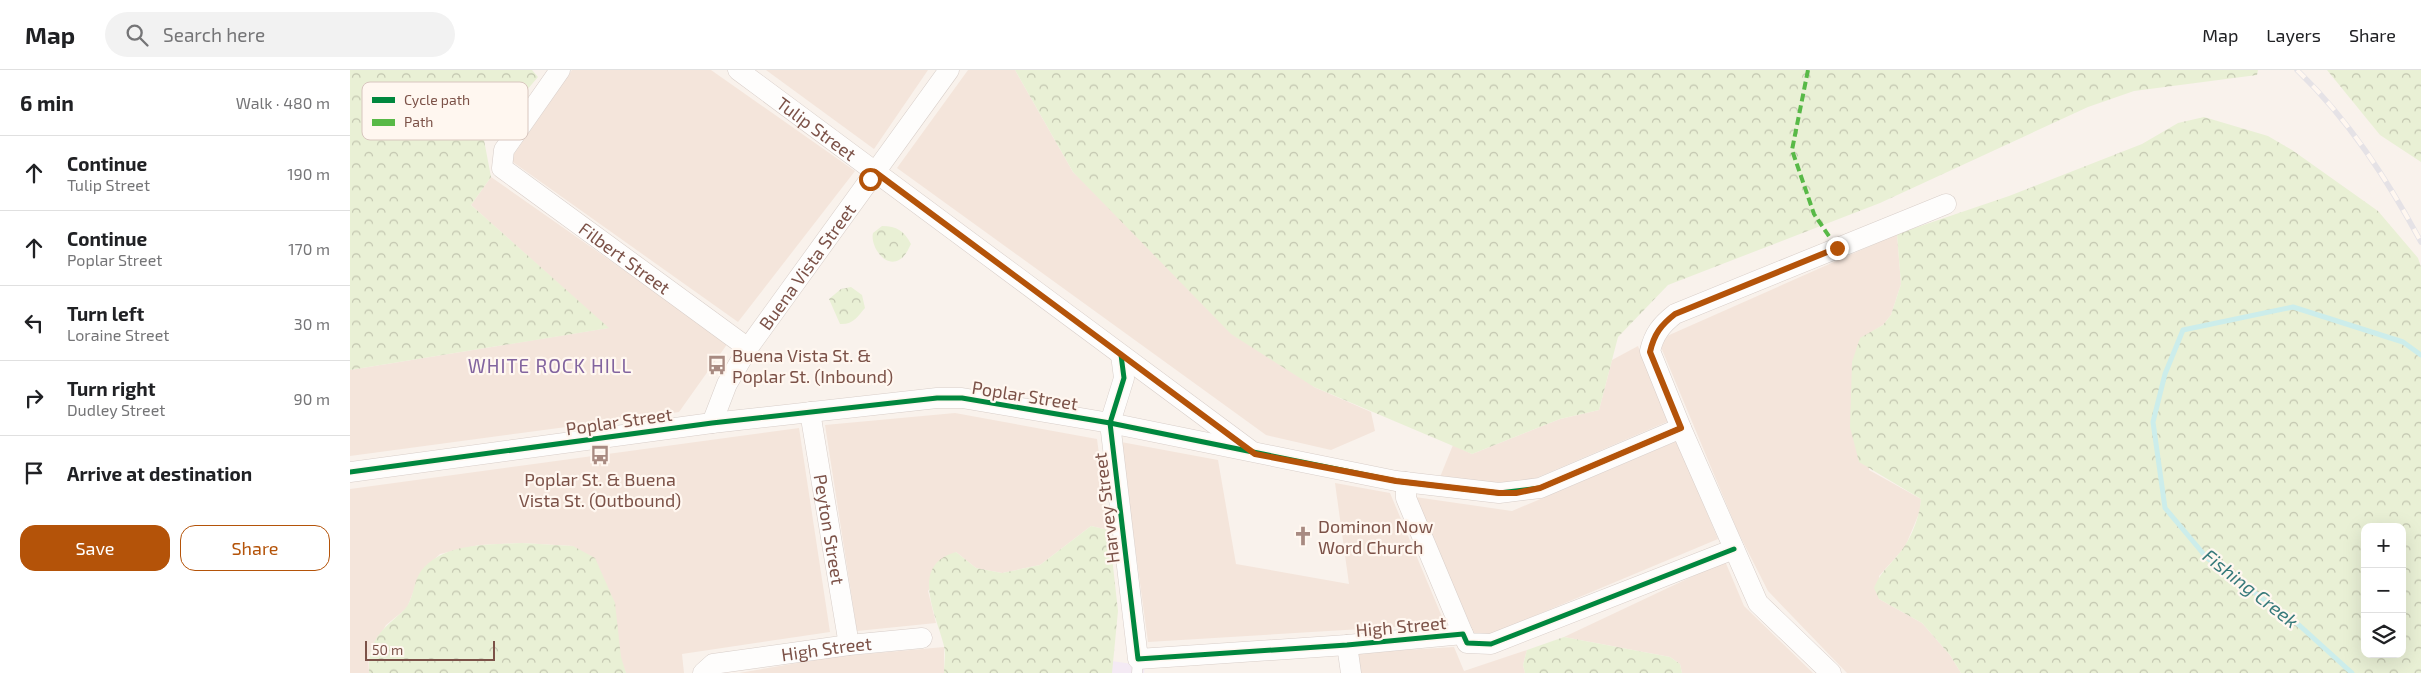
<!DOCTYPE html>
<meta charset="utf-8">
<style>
body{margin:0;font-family:"Exo 2",sans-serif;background:#f2f2f2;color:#202124}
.controls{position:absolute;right:15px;bottom:15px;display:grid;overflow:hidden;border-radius:10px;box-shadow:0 5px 20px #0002}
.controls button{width:45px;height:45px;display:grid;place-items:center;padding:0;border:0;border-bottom:1px solid #e0e0e0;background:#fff;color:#202124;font:25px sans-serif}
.scale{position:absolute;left:15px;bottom:12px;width:130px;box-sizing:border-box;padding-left:5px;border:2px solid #7c5248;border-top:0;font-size:14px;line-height:18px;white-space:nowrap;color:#7c5248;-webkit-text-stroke:4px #fff7f0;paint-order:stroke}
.stop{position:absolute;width:15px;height:15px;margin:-11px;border:4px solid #b45309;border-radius:50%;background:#fff}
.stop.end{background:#b45309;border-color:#fff;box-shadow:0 1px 5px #0008}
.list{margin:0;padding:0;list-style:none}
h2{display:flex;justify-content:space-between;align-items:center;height:65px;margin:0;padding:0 20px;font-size:21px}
h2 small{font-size:16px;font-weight:400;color:#757577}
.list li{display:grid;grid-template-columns:32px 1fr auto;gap:15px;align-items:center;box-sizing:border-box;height:75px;padding:0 20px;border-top:1px solid #e0e0e0}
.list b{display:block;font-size:19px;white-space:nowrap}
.list p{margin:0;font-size:16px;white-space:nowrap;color:#757577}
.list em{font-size:16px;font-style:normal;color:#757577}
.actions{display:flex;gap:10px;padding:15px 20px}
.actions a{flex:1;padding:11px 0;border:1px solid #b45309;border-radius:15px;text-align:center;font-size:18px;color:#b45309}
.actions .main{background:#b45309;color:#fff}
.icon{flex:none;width:28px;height:28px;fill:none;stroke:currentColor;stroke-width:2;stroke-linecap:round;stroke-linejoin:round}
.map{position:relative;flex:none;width:2071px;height:603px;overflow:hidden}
header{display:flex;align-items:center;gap:30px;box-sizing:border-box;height:70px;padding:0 25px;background:#fff;border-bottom:1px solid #e0e0e0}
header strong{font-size:24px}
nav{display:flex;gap:28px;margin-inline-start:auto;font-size:18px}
.search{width:350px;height:45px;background:#f2f2f2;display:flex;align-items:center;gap:12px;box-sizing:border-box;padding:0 18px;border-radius:28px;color:#757577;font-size:19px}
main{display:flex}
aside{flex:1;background:#fff}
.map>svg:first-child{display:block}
</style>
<header>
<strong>Map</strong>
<div class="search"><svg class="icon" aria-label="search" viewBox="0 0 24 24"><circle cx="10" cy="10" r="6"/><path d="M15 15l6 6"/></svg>Search here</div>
<nav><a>Map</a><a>Layers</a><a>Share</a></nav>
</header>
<main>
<aside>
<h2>6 min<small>Walk · 480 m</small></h2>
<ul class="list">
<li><svg class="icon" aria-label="ahead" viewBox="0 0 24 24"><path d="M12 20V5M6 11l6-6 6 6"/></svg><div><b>Continue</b><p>Tulip Street</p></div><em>190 m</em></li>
<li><svg class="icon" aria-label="ahead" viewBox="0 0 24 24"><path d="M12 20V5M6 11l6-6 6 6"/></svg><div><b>Continue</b><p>Poplar Street</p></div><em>170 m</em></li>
<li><svg class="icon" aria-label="left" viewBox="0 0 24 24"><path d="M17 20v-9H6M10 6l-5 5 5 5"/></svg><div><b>Turn left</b><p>Loraine Street</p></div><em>30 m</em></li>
<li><svg class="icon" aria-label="right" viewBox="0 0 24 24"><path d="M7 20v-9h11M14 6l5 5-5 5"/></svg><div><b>Turn right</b><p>Dudley Street</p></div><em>90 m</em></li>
<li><svg class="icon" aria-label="arrive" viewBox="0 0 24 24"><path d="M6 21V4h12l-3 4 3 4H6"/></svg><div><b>Arrive at destination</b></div></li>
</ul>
<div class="actions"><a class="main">Save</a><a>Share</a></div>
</aside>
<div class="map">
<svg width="2071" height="603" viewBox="0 0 2071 603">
<defs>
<pattern id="forest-crowns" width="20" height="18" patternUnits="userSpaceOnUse" patternTransform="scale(1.25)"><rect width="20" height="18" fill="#e9f0d5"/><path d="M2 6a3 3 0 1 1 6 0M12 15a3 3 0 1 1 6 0" fill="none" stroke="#c2c5af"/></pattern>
</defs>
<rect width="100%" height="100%" fill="#f9f2ec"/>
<g fill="#f4e5db">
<path d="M222 0H361L505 101 388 252 160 90Z"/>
<path d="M416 0H578L524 79Z"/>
<path d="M618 0H665L723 102 964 317 1021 342 1025 361 981 380 916 365 547 98Z"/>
<path d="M141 107 378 273 329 342 0 386V300L258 258 121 135Z"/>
<path d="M1547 164 1551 214 1541 245 1533 255 1510 269 1519 400 1571 429 1570 441 1555 477 1529 506V529L1572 553 1600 585 1611 603H1497L1418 521 1388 462 1308 270Z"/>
<path d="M1288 276 1319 351 1163 418 1090 407 1103 375 1122 384 1210 349 1249 340 1262 290Z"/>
<path d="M605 343 747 369 759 460 741 456 690 495 652 503 626 498 606 482 578 521 586 553 507 561 475 355Z"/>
<path d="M449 358 480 562 332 584 334 603H276L223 476 172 473 129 475 90 484 71 502 57 538 36 555 18 587 19 603H0V419Z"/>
<path d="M1327 371 1368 469 1127 570 1065 427 1162 441Z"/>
<path d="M771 372 868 390 886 494 999 514 985 413 1040 423 1095 554 798 572Z"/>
<path d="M1375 491 1394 536 1463 603H1332L1330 594 1320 587 1214 567Z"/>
<path d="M594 577V603H389L483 587Z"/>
<path d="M1104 577 1114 601 1177 580 1173 595 1175 603H1009L1008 583Z"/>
</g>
<path fill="#f4eaf4" d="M762 591 795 596 794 603H762Z"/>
<g fill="url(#forest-crowns)" fill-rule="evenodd">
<path d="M0 0H182L188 7 134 70 141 107 121 135 259 258 0 300Z"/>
<path d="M665 0H1908L1907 5 1784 21 1738 37 1530 133 1318 215 1268 267 1249 340 1210 349 1122 384 964 317 881 264 723 102Z"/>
<path d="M1977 0H2071V92L2030 65Z"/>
<path d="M1854 47 1918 66 1942 80 2028 141 2068 188 2071 197V603H1611L1600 585 1572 553 1529 529 1524 518C1531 500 1544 492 1554 477 1563 464 1570 444 1571 429L1509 392 1500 357 1502 292 1510 268 1533 255 1541 245 1551 214 1547 164 1659 126 1792 74 1828 53ZM2015 457H2052V584H2015Z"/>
<path d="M532 156C547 156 554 161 561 174 558 180 555 187 549 190 534 198 520 175 523 163Z"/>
<path d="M501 217 512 225 515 238C508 246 503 255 490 254L479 229 491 219Z"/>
<path d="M741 456 759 460 768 541 762 603H594C594 594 596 584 594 576 586 544 559 495 606 482L626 498 652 503 690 495Z"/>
<path d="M172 473 223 476 245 488 265 533 271 587 276 603H19C18 568 32 561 54 540 64 530 63 512 71 501 94 472 139 475 172 473Z"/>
<path d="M1214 567 1320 587 1330 594 1332 603H1175L1173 595 1177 580Z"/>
</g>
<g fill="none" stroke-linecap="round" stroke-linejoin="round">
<path stroke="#ccedeb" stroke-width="5" d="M2002 603 1949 555 1857 488 1815 438 1803 352 1815 304 1833 260 1943 237 2053 272 2071 285"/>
<defs>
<path id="service" d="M787 603 788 589"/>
<g id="minor">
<path id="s1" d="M210 0 154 80 152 98 398 278"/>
<path id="s2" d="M388 0 900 380"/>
<path d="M771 285 774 308 760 353 788 589 997 575 1113 564 1117 573 1141 574 1384 479"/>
<path id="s3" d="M460 342 499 575"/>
<path id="s4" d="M362 353 377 314 398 278 599 0"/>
<path d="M0 402 362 353 587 328H612L760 353 1046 411 1149 423 1190 418 1331 358"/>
<path d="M1056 412V428L1113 564"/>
<path d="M997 575 1001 603"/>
<path id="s5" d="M353 603 363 594 499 575 572 568"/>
<path d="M1481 603 1408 533 1331 358 1300 281C1304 264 1311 255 1325 244L1596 134"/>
</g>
</defs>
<use href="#service" stroke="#d8cec9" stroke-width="11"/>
<use href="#minor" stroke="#d8cec9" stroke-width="21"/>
<use href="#service" stroke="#fefdfc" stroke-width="10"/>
<use href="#minor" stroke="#fefdfc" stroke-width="20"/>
<defs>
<path id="rail" d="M1947 0C1999 50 2037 109 2071 172"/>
</defs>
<use href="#rail" stroke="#e5e2e6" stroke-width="5.5"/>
<use href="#rail" stroke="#fff7f0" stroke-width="4" stroke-dasharray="11" stroke-linecap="butt"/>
<path stroke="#58b947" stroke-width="4" stroke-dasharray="8 4" stroke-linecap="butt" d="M1458 0 1442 80 1464 144 1487 178"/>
<defs>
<g id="cycleway">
<path d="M771 285 774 308 760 353 788 589 997 575 1113 564 1117 573 1141 574 1384 479"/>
<path d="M0 402 362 353 587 328H612L760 353 1046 411 1149 423 1190 418 1331 358"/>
</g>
</defs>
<use href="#cycleway" stroke="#fff7f0" stroke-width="8"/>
<use href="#cycleway" stroke="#00873e" stroke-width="5"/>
</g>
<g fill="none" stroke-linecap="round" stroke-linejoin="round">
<path stroke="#b45309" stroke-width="6" d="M520 109 525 102 905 384 1046 411 1149 423H1166L1190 418 1331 358 1300 282C1304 264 1311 255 1325 244L1487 178"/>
</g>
<defs>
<symbol id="bus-bare" viewBox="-9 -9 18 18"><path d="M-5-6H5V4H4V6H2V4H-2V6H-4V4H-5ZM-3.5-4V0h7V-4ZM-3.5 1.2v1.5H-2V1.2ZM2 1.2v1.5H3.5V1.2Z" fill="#a88a81" stroke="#fff7f0" stroke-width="2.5" paint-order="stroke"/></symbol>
<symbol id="church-bare" viewBox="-9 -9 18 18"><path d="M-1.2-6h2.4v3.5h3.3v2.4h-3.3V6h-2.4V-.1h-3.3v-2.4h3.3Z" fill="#a88a81" stroke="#fff7f0" stroke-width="2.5" paint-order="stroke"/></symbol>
</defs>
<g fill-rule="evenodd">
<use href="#bus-bare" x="353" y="281" width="28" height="28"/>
<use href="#bus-bare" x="236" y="371" width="28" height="28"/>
<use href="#church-bare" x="939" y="452" width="28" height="28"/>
</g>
<g text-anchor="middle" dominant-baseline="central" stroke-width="4.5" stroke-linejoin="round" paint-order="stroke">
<g font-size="18" fill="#7c5248" stroke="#fff7f0">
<text stroke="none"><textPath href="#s2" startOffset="98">Tulip Street</textPath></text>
<text stroke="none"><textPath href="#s1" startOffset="268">Filbert Street</textPath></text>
<text stroke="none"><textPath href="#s4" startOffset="184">Buena Vista Street</textPath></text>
<text transform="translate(675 325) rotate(9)">Poplar Street</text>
<text transform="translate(269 351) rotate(-8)">Poplar Street</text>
<text transform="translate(756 438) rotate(-97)">Harvey Street</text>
<text stroke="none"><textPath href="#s3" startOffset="119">Peyton Street</textPath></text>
<text transform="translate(1051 556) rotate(-5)">High Street</text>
<text stroke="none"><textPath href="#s5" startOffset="128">High Street</textPath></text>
</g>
<g font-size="18" fill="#7c5248" stroke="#fff7f0" text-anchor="start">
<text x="382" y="285">Buena Vista St. &amp;<tspan x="382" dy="21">Poplar St. (Inbound)</tspan></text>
<text x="250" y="409" text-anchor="middle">Poplar St. &amp; Buena<tspan x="250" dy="21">Vista St. (Outbound)</tspan></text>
<text x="968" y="456">Dominon Now<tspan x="968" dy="21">Word Church</tspan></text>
</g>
<g font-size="19" letter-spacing="1" fill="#82649f" stroke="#fff7f0">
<text x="200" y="295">WHITE ROCK HILL</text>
</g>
<g font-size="19" font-style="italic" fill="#377a7b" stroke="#fff7f0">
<text transform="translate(1901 518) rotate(38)">Fishing Creek</text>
</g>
</g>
<rect x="12" y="12" width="166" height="58" rx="8" fill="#fff7f0" stroke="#d8c6be" stroke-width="1"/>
<rect x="22" y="27" width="23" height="6" fill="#00873e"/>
<rect x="22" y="49" width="23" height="7" fill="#58b947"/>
<g font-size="14" fill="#7c5248">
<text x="54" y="35">Cycle path</text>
<text x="54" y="57">Path</text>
</g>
</svg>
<div class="controls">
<button>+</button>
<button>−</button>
<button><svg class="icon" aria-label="layers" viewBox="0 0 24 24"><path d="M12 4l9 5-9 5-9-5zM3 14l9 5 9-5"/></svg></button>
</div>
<div class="scale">50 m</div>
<div class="stop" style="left:520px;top:109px"></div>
<div class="stop end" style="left:1487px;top:178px"></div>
</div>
</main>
